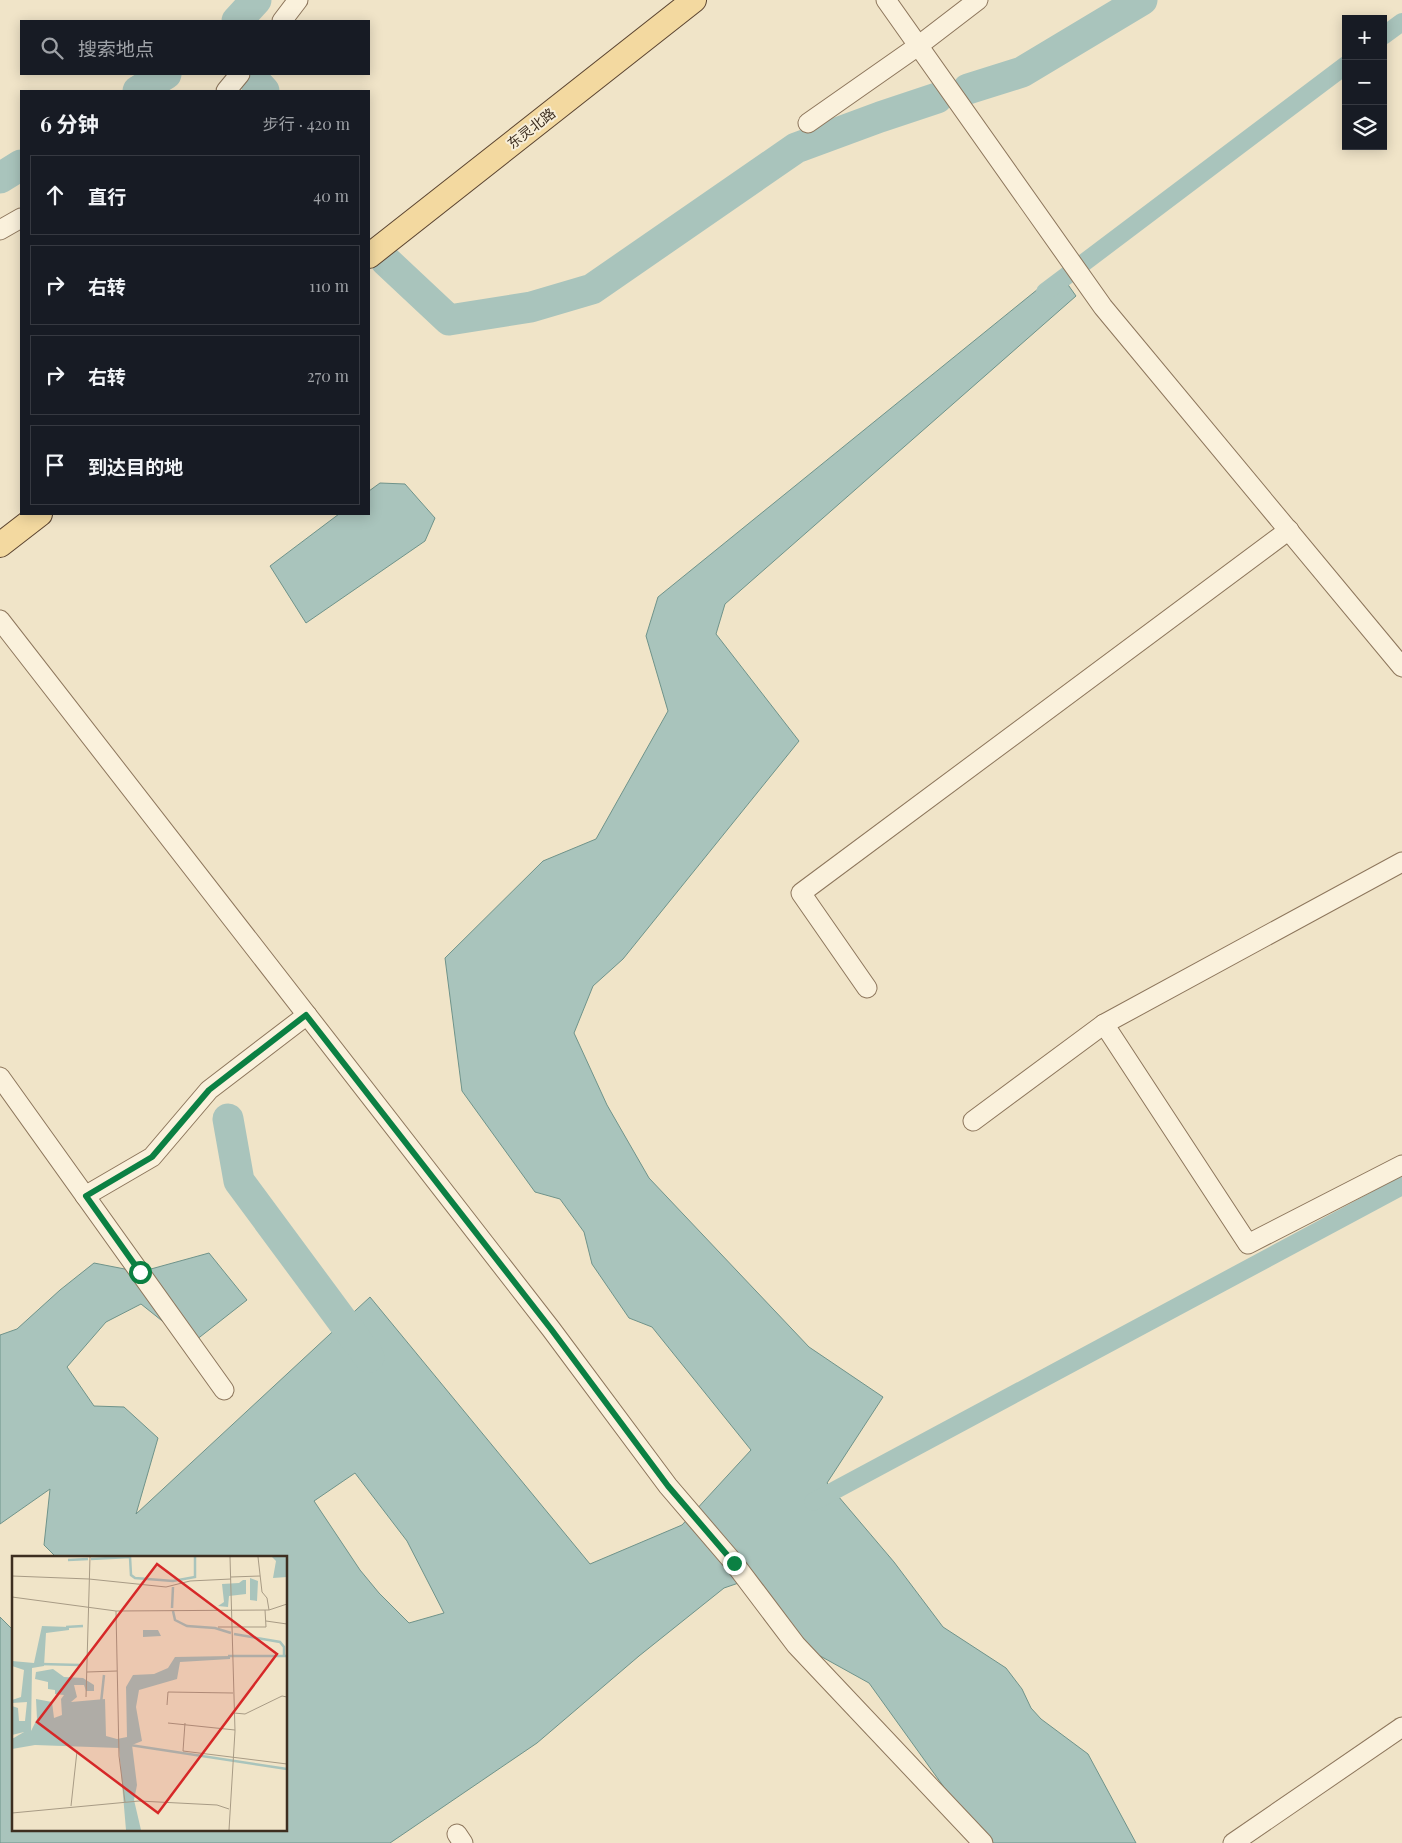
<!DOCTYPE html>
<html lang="zh">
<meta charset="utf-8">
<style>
body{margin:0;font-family:"Playfair Display","Noto Sans SC",serif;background:#20242c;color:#f1f3f6}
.controls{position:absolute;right:15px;top:15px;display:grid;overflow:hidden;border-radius:0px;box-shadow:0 2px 12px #0003}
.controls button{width:45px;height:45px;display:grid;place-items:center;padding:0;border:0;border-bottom:1px solid #363941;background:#171b24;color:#f1f3f6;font:25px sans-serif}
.stop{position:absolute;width:15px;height:15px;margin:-11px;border:4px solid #0b8043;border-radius:50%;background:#fff}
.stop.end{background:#0b8043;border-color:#fff;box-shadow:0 1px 5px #0008}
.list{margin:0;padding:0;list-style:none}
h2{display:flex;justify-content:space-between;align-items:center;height:65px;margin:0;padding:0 20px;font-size:21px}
h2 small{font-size:16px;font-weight:400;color:#9ea1a6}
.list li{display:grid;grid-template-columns:32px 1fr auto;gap:15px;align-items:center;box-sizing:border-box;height:80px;margin:0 10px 10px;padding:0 10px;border:1px solid #363941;border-radius:0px}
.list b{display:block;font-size:19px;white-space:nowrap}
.list em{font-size:16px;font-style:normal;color:#9ea1a6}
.icon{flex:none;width:28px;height:28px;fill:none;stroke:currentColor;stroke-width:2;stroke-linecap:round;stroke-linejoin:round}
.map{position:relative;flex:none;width:1402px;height:1843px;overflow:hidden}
.search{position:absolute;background:#171b24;box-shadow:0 2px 12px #0003;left:20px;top:20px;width:350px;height:55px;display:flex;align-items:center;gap:12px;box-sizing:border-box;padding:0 18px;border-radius:0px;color:#9ea1a6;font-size:19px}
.panel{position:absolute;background:#171b24;box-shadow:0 2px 12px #0003;left:20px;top:90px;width:350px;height:425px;border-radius:0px}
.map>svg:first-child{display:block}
</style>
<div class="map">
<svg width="1402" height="1843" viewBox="0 0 1402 1843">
<rect width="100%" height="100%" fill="#f0e4c8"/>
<g fill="#a9c4bc" stroke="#6f938a" fill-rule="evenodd">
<path d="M1059 272 1076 296 725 604 716 634 799 741 623 959 593 986 574 1033 607 1105 649 1178 809 1347 883 1397 827 1483 894 1562 943 1627 1006 1668 1022 1689 1031 1708 1041 1719 1088 1754 1136 1843H992L959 1808 869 1683 813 1652 756 1577 724 1588 639 1656 537 1743 390 1843H0V1617L14 1631V1829H286V1557H56L44 1545 50 1489 0 1524V1335L17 1329 60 1290 94 1263 140 1272 209 1253 247 1300 191 1344 141 1304 106 1322 67 1367 94 1406 124 1407 158 1438 136 1514 370 1297 590 1564 682 1525 751 1450 652 1327 629 1318 592 1264 584 1232 560 1199 535 1192 462 1091 445 958 543 861 596 839 668 711 646 636 658 597ZM355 1473 407 1541 444 1613 409 1623 379 1593 360 1570 314 1501Z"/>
<path d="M380 483 405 484 435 518 425 541 306 623 270 566 339 514H369V491Z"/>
</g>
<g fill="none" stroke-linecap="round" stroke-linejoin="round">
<g stroke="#a9c4bc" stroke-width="18">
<path d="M1383 36 1402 22"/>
<path d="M1045 292 1346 65"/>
<path d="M813 1502 1402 1186"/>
</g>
<g stroke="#a9c4bc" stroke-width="31">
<path d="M237 21 256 0"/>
<path d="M254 80 264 91"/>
<path d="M968 89 1022 72 1142 0"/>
<path d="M138 91 166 74"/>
<path d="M0 178 21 165"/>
<path d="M386 261 449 320 531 307 592 289 796 148 880 117 937 98"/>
<path d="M228 1119 239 1181 369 1357"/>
</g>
<defs>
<g id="minor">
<path d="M886 0 1103 307 1402 667"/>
<path d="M282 21 298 0"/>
<path d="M226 91 240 74"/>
<path d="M808 123 918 46 978 0"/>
<path d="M0 230 21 218"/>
<path d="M0 620 551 1329 668 1486 734 1563 796 1645 983 1843"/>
<path d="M867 988 801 893 1289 530"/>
<path d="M1104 1024 1248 1244 1402 1165"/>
<path d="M0 1077 224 1390"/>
<path d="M973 1121 1104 1024 1402 862"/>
<path d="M85 1196 152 1157 209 1090 307 1015"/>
<path d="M457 1834 463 1843"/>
<path d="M1233 1843 1402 1727"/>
</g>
<g id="major">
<path d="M369 256 694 0"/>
<path d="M0 545 40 514"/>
</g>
</defs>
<use href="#minor" stroke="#8d765c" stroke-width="21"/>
<use href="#major" stroke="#5b4430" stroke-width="26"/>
<use href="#minor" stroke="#faf1dc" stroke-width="19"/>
<use href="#major" stroke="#f3d9a0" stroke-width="24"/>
</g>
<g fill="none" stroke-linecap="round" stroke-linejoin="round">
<path stroke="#0b8043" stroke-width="6" d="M140 1272 86 1196 152 1157 209 1090 306 1015 551 1329 668 1486 734 1563"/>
</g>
<g text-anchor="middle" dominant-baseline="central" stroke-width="4" stroke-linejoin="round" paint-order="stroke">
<g font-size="14" fill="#3d2e20" stroke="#f7eed8">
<text transform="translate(531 128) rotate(-38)">东灵北路</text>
</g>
</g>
<g transform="translate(12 1556)">
<rect width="275" height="275" fill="#f0e4c8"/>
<path d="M260 1H275V21L261 22 264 5ZM238 22 246 25 245 45 238 44ZM231 24H234V38L217 40 216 51 206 50 212 46 210 28 227 27ZM30 70 57 71V74L34 77 32 110 20 112 19 175 25 163 24 143 40 146 42 162 50 159 49 143 52 139 43 138V134L36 133V126L23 123 24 116 41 113 52 121 71 122 82 129V135H74L72 129H62L65 141 59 146 93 143 94 180 105 183 115 181 114 131 121 119 142 118 156 112 163 101 218 100V103L168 106 165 123 127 134 124 151 130 185 120 189 125 229 122 244 129 274H114L107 192 23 189 0 193V183L12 176 0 179V150L6 152 7 165H13L15 146 0 147V144L9 141 12 114 0 110V105L22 107ZM131 74H146L149 80 131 81Z" fill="#a9c4bc"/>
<path fill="none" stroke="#a9c4bc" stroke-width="2.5" d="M118 1 119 19 123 22 161 25 183 21V1M79 3 118 1M56 4 76 3M160 52 161 31M161 55 163 64 175 70 203 72 219 77M54 71 71 70M222 78 268 86 272 91V100M216 100H275M29 108 68 109M89 147 92 119M118 189 275 213"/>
<path fill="none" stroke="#a89b85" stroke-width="1" d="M246 1 250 36 255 42 257 54M0 20 77 23 154 31 178 25 219 23M219 21 248 20M0 41 104 55 257 54 275 48M104 55 107 200 113 246M254 65 275 68M206 71H254L253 54M75 116 105 115M74 141 78 1M155 149 156 136 221 137M222 157 233 158 270 140 275 141M156 167 223 174M173 167 171 195 275 208M59 250 65 195M0 257 127 245 205 249 217 253M217 274 223 175 218 1"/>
<path fill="#d62828" fill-opacity="0.15" stroke="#d62828" stroke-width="2.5" d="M145 8 265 98 146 257 25 166Z"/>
<rect width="275" height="275" fill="none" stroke="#3d2e20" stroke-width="2.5"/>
</g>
</svg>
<div class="controls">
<button>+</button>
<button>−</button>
<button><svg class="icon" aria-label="layers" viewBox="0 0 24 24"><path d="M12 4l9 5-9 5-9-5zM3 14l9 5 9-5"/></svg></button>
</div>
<div class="stop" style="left:140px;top:1272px"></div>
<div class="stop end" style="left:734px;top:1563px"></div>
<div class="search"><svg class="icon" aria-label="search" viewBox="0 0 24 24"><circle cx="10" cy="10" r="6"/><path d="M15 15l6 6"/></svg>搜索地点</div>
<section class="panel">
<h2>6 分钟<small>步行 · 420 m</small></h2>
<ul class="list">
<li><svg class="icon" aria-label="ahead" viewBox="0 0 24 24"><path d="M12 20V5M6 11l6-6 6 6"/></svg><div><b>直行</b></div><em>40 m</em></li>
<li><svg class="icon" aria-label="right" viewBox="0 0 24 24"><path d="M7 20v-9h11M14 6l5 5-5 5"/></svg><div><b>右转</b></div><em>110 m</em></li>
<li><svg class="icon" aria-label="right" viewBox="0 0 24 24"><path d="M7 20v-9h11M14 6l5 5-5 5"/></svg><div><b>右转</b></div><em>270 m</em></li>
<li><svg class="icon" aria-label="arrive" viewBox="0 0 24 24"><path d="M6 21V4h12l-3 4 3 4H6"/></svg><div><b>到达目的地</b></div></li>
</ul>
</section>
</div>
